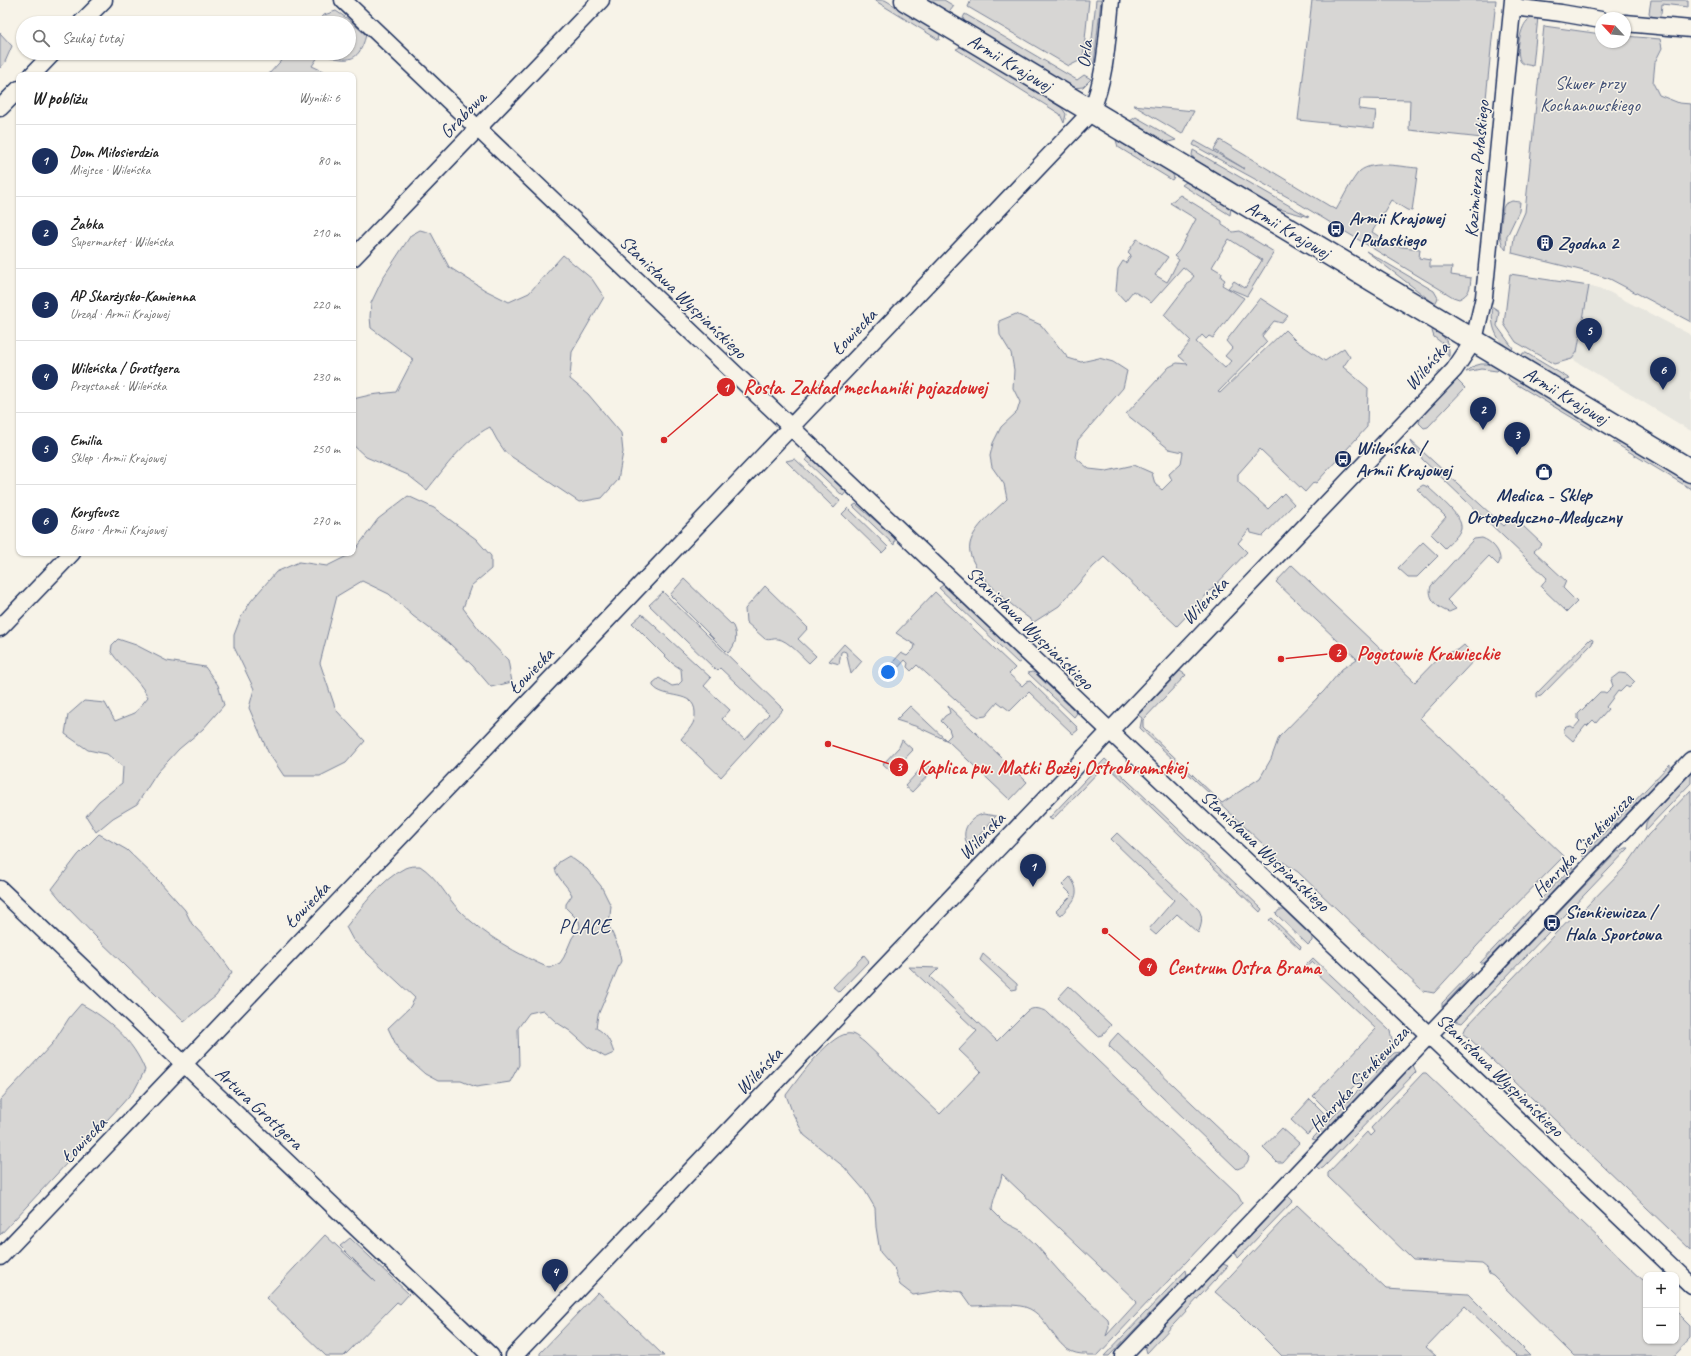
<!DOCTYPE html>
<html lang="pl">
<meta charset="utf-8">
<style>
body{margin:0;font-family:Caveat,sans-serif;background:#f6f6f6;color:#222}
.controls{position:absolute;right:12px;bottom:12px;display:grid;overflow:hidden;border-radius:8px;box-shadow:0 1px 3px #0004}
.controls button{width:36px;height:36px;display:grid;place-items:center;padding:0;border:0;border-bottom:1px solid #e0e0e0;background:#fff;color:#222;font:20px sans-serif}
.compass{position:absolute;left:1595px;top:12px;width:36px;height:36px;border-radius:50%;background:#fff;box-shadow:0 1px 3px #0004;rotate:296deg}
.you{position:absolute;left:888px;top:672px;width:14px;height:14px;margin:-10px;border:3px solid #fff;border-radius:50%;background:#1a73e8;box-shadow:0 0 0 6px #1a73e833}
.badge{display:grid;place-items:center;width:26px;height:26px;border-radius:50%;background:#1b2f5e;color:#fff;font-size:13px;font-weight:700}
.pin{position:absolute;translate:-50% -33px;filter:drop-shadow(0 1px 2px #0008)}
.pin::after{content:'';position:absolute;top:21px;width:14px;height:12px;background:inherit;clip-path:polygon(0 0,100% 0,50% 100%)}
.list{margin:0;padding:0;list-style:none}
h2{display:flex;justify-content:space-between;align-items:center;height:52px;margin:0;padding:0 16px;font-size:17px}
h2 small{font-size:13px;font-weight:400;color:#767676}
.list li{display:grid;grid-template-columns:26px 1fr auto;gap:12px;align-items:center;box-sizing:border-box;height:72px;padding:0 16px;border-top:1px solid #e0e0e0}
.list b{display:block;font-size:15px;white-space:nowrap}
.list p{margin:0;font-size:13px;white-space:nowrap;color:#767676}
.list em{font-size:13px;font-style:normal;color:#767676}
.icon{flex:none;width:22px;height:22px;fill:none;stroke:currentColor;stroke-width:2;stroke-linecap:round;stroke-linejoin:round}
.map{position:relative;flex:none;width:1691px;height:1356px;overflow:hidden}
.search{position:absolute;background:#fff;box-shadow:0 1px 3px #0004;left:16px;top:16px;width:340px;height:44px;display:flex;align-items:center;gap:10px;box-sizing:border-box;padding:0 14px;border-radius:22px;color:#767676;font-size:15px}
.panel{position:absolute;background:#fff;box-shadow:0 1px 3px #0004;left:16px;top:72px;width:340px;height:484px;border-radius:8px}
.map>svg:first-child{display:block}
</style>
<div class="map">
<svg width="1691" height="1356" viewBox="0 0 1691 1356">
<rect width="100%" height="100%" fill="#f7f3e8"/>
<filter id="ink" filterUnits="userSpaceOnUse"><feTurbulence type="fractalNoise" baseFrequency=".025" numOctaves="2"/><feDisplacementMap in="SourceGraphic" scale="8" xChannelSelector="R" yChannelSelector="G"/><feConvolveMatrix kernelMatrix="1 2 1 2 8 2 1 2 1" color-interpolation-filters="sRGB"/></filter>
<g filter="url(#ink)">
<path fill="#e6e5de" d="M1589 286 1609 292 1691 335V431L1572 359 1577 352Z"/>
<g fill="#d7d6d4" stroke="#798299" fill-rule="evenodd">
<path d="M874 0H885L938 32 940 34 939 40Z"/>
<path d="M929 0H944L954 6 950 11 948 12Z"/>
<path d="M971 0H1089L1083 59 1069 66 968 7Z"/>
<path d="M1096 0H1101L1094 64 1090 59Z"/>
<path d="M1312 0H1496L1482 138 1409 130 1410 100 1360 99 1359 109 1376 111 1374 128 1298 120Z"/>
<path d="M1651 0H1688V7L1662 4 1661 14 1658 18 1651 16 1649 13Z"/>
<path d="M336 11 348 19 366 35C358 66 346 61 320 54L312 66 325 72 324 75H268L288 53H349V23H317L324 15Z"/>
<path d="M965 14 1077 80 1084 75 1091 79 1083 87 1073 88 965 22 963 18Z"/>
<path d="M1538 17 1533 66C1529 65 1524 65 1521 62 1515 54 1520 28 1527 21 1530 18 1534 17 1538 17Z"/>
<path d="M1544 26 1601 34V42H1625V36L1660 39 1662 48 1655 62 1653 83 1659 95 1679 103 1691 104V322L1610 279 1584 271 1512 253 1514 237 1525 212Z"/>
<path d="M0 33 12 46 5 62 0 68Z"/>
<path d="M963 46 1062 108 1066 114 1064 123 1060 114 956 49Z"/>
<path d="M1133 105 1194 111 1182 134Z"/>
<path d="M1136 117 1176 140 1165 143 1130 121Z"/>
<path d="M1116 140 1172 173 1174 177 1172 180 1118 147Z"/>
<path d="M1220 140 1336 210C1342 200 1353 177 1360 171 1374 160 1401 167 1418 168L1412 211 1407 210 1391 200 1372 232 1394 246 1420 249 1419 258 1430 260V267H1452L1451 275 1471 278C1470 288 1470 294 1459 299L1453 297 1293 200 1193 145 1195 141 1245 169 1214 150Z"/>
<path d="M1193 150 1309 217 1276 208 1194 159 1192 155Z"/>
<path d="M1186 182 1231 208 1230 215 1182 185Z"/>
<path d="M1180 195 1222 221V225L1233 232 1240 231 1274 252 1247 296 1228 288 1234 281 1245 288 1262 260 1229 239 1212 267 1222 273 1221 277 1225 280 1222 285 1244 298 1213 338 1209 336 1206 339 1202 335 1196 342 1225 368 1231 361 1225 356 1232 348 1226 341 1260 298 1288 316 1282 323 1274 321 1262 336 1267 342 1218 392 1220 393 1285 330 1296 341 1325 361 1344 348 1350 357 1343 367 1368 388 1367 427 1316 483 1314 482 1305 492 1260 449 1238 474V482L1268 509 1284 493 1294 504 1263 536 1251 533 1250 529 1238 543 1247 552 1177 626 1104 557 1093 567 1059 606 1034 622C1016 609 964 569 970 544 974 526 994 512 1007 499L1004 484 992 467 990 456 993 443 1001 427 1017 412 1020 402 1013 388 1014 370 1011 353 1000 335 999 321 1016 314 1041 325 1068 358 1081 362 1099 358 1113 362 1127 371 1123 388 1078 440 1075 457 1089 469 1107 471 1134 465 1152 473 1155 484 1162 490 1172 480 1169 474 1181 463 1183 452 1169 449 1126 414 1169 367 1177 363 1188 364 1179 356 1191 341 1164 315 1194 276 1183 267 1151 303C1145 296 1140 296 1133 291L1125 301 1116 291 1118 269 1123 261 1126 263 1131 255 1128 252 1137 239 1168 257 1155 275 1167 282C1172 275 1174 267 1179 260L1174 256 1179 251 1196 219 1170 203Z"/>
<path d="M1512 201 1520 202 1519 211 1507 236 1506 250C1496 239 1502 221 1503 208L1505 204Z"/>
<path d="M420 230 431 233 449 267 485 290 509 302 529 293 563 255 592 279 604 297 572 352 570 379 588 394 621 433 623 452 618 480 602 498 579 502 506 453 497 440 490 427C464 440 445 468 427 490L408 475 366 457 353 445V399L370 395 396 392 413 359 371 328 370 317 371 303 384 276 411 235Z"/>
<path d="M1366 251 1434 291 1438 298 1435 304Z"/>
<path d="M1510 274 1589 286 1577 352 1572 359 1554 364 1516 342 1504 324Z"/>
<path d="M1493 307 1499 311 1497 326 1513 348 1511 350C1496 341 1490 325 1493 307Z"/>
<path d="M1433 329C1445 336 1450 343 1449 357L1444 350 1442 343 1434 337 1432 331Z"/>
<path d="M1523 353H1526L1570 379 1563 381 1522 356Z"/>
<path d="M1481 364H1490L1499 369 1497 371 1481 369 1466 372 1474 366Z"/>
<path d="M1510 375 1590 423 1593 430 1511 381 1508 378Z"/>
<path d="M1457 380 1465 388 1428 427 1424 428 1419 423 1421 416Z"/>
<path d="M1411 441 1504 526 1507 523 1516 521 1522 525 1542 544 1534 551 1566 581 1563 588 1577 602 1567 612 1541 587 1547 578 1422 459C1421 452 1413 447 1411 441Z"/>
<path d="M1613 442H1622L1691 483V489Z"/>
<path d="M809 457 846 492 843 496 805 460Z"/>
<path d="M795 459 840 501 834 508 786 461Z"/>
<path d="M1423 485 1428 487C1436 495 1463 516 1461 528 1459 536 1450 543 1445 548L1431 534 1446 517 1417 489Z"/>
<path d="M408 496 434 508 476 539 491 556V569L471 586 463 608 482 633 508 660 512 682 491 687 473 666 449 643 413 616 389 594 362 581 337 596 320 663 336 710 365 741 346 763 320 776H284L268 752 249 708 254 689 234 647V635L241 617 251 601 276 572 299 562 327 566 353 553 378 519Z"/>
<path d="M856 504 893 536 895 540 894 545 853 506Z"/>
<path d="M848 508 888 547 882 553 842 514Z"/>
<path d="M1482 538C1491 541 1501 551 1500 561L1498 565 1489 556 1447 600 1456 609 1449 612C1438 609 1427 598 1431 586L1472 541 1474 539Z"/>
<path d="M1423 542 1438 556 1417 577H1408L1398 568Z"/>
<path d="M1292 565 1415 682 1442 654 1458 650 1464 645 1476 658 1420 718 1564 856 1497 924 1434 993 1423 991 1298 872 1283 862V863L1140 728 1142 718 1138 715 1180 671 1186 675 1143 720V727L1222 803 1260 778 1271 759 1279 737 1324 691 1342 669 1357 659 1276 582Z"/>
<path d="M684 579 733 626C738 637 736 645 728 653L670 595Z"/>
<path d="M943 585 1019 657 1020 662 1018 663 939 588Z"/>
<path d="M765 586 808 628 798 639 816 656 809 663C802 657 788 640 778 639 773 638 770 641 765 639L746 622 745 609Z"/>
<path d="M663 592 783 709 721 777 681 739C688 730 696 724 695 712 694 690 664 700 653 686V683L659 678 672 686 678 685 682 681 681 669 672 663 632 623 642 614 711 678 704 686 730 710 722 719 745 740 769 714 720 668 717 671 649 605Z"/>
<path d="M935 592 1015 668 1009 674 1022 686 1026 682 1030 681 1077 727 1078 730 1073 734 1029 692 1010 711 998 702 986 716 979 717 965 708 917 665 911 671 907 667 908 663 905 660 898 668 893 662 901 653 907 656 914 649 915 645 896 633Z"/>
<path d="M118 639 136 645 167 661 205 667 218 685 224 705 203 729 179 749 157 773 137 804 113 818 96 832 86 816 99 801 122 783 123 767 107 754 88 750 65 734 68 715 84 701 105 703 115 721 135 713 148 697C138 678 123 669 111 652L112 645Z"/>
<path d="M1590 639 1593 640 1592 644 1541 696 1537 697V693Z"/>
<path d="M844 644 862 661 851 674 846 652 843 651 841 652 839 664 829 661Z"/>
<path d="M1032 672 1035 673 1077 713 1074 717 1028 673Z"/>
<path d="M1620 673 1627 674 1635 682 1629 688 1626 686 1620 692 1618 691 1606 707 1608 709 1596 723 1593 720 1587 726 1586 725 1573 741 1564 733V729L1566 727 1571 726 1574 728 1580 721 1578 719V714L1600 692H1604L1606 693 1613 686 1611 680Z"/>
<path d="M910 706 946 740 951 735 949 729 941 721 945 716 950 713 948 706 1027 782 1010 800 948 741 918 727 896 720Z"/>
<path d="M902 740 913 750 892 772 883 764 899 747Z"/>
<path d="M1105 759 1262 909 1260 912 1106 764 1052 820 1049 818Z"/>
<path d="M926 763 933 770 912 792 905 786Z"/>
<path d="M1670 764V769L1586 856H1582Z"/>
<path d="M1691 773V783L1645 831 1646 823 1649 817Z"/>
<path d="M1691 790V1250L1470 1039 1463 1034 1466 1027 1575 913 1581 912 1627 865 1648 835Z"/>
<path d="M983 814 996 816 969 847C959 833 968 818 983 814Z"/>
<path d="M1117 833 1199 910C1203 917 1202 925 1198 933L1177 914 1156 935 1149 929 1174 900 1111 839Z"/>
<path d="M99 834 127 850 160 882 185 910 192 924 214 947 232 972 216 996 184 1022 97 938 66 906 52 889 78 855Z"/>
<path d="M1625 848H1629L1462 1023 1455 1021 1617 852Z"/>
<path d="M569 856 587 869 601 886 611 906 609 926 618 946 621 961 598 1015 596 1028C607 1034 610 1041 614 1053L605 1057 588 1047 570 1031 556 1022 543 1010 529 1013 518 1028 519 1065 510 1082 476 1087 461 1081H438L425 1074 399 1051 388 1028 410 1007 415 998 353 940 346 927C362 907 381 880 405 868 409 866 415 866 420 866 437 877 445 895 459 910 482 934 519 955 549 968L560 963 564 957 572 938 580 927 579 921 566 908V904L572 895C567 885 558 879 555 869L559 862Z"/>
<path d="M1573 866V870L1544 901H1539Z"/>
<path d="M1070 877C1083 894 1073 902 1061 915L1056 911 1072 895 1062 885Z"/>
<path d="M1279 910H1284L1312 937V941L1308 945 1276 914Z"/>
<path d="M1530 910 1531 915 1484 963H1480Z"/>
<path d="M1272 918 1301 946 1300 949 1269 920Z"/>
<path d="M983 954 1017 984V989L1012 990 980 960Z"/>
<path d="M864 955 869 961 839 992 833 987Z"/>
<path d="M1313 958 1390 1031 1393 1045 1329 1112 1313 1096 1376 1029 1316 973 1319 968 1313 962 1307 967 1305 966Z"/>
<path d="M909 967 939 968 930 977 997 1041 1027 1011C1034 1007 1039 1008 1047 1012L1238 1195 1242 1203 1097 1356H1087V1354C1055 1356 1053 1321 1030 1309 1018 1302 987 1306 972 1306L962 1292 945 1290 913 1295 900 1285 894 1268 880 1252 876 1227 875 1208 865 1191 844 1167 804 1135 793 1114 786 1095C797 1081 832 1029 852 1034 856 1035 861 1040 864 1042L940 1114 981 1071 959 1050 977 1031ZM1002 1174 1137 1302 1106 1336 1109 1327 1108 1319 1067 1280 1036 1245 1020 1230 1004 1222 992 1210C993 1196 1000 1187 1002 1174Z"/>
<path d="M1472 972 1471 976 1442 1007V1003Z"/>
<path d="M1069 986 1111 1025 1102 1035 1098 1036 1058 998Z"/>
<path d="M81 1004C109 1019 133 1040 145 1070L135 1089 122 1104 0 1235V1100L53 1043 69 1018Z"/>
<path d="M1118 1033 1249 1157C1248 1163 1244 1167 1237 1169L1109 1046 1110 1042Z"/>
<path d="M1399 1052 1316 1140 1312 1139 1394 1053Z"/>
<path d="M1413 1065 1416 1072 1323 1168 1319 1169 1316 1166Z"/>
<path d="M1423 1073H1426L1646 1283V1341H1676V1311L1691 1326V1337L1673 1356H1574L1493 1276 1489 1274 1487 1268 1482 1264 1413 1260 1328 1177V1173L1367 1132 1370 1136 1374 1132 1371 1128Z"/>
<path d="M1310 1099 1326 1115 1307 1135 1291 1120Z"/>
<path d="M1282 1128 1299 1143 1282 1162H1277L1263 1148Z"/>
<path d="M1288 1196 1293 1201 1238 1258 1235 1252Z"/>
<path d="M1297 1205 1386 1289 1468 1294 1530 1356H1517L1465 1306 1426 1347 1436 1356H1282L1234 1308 1215 1292Z"/>
<path d="M325 1235 376 1282 340 1246 350 1238 409 1294 400 1304 397 1302 344 1356H326L266 1298Z"/>
<path d="M1223 1264 1228 1266 1147 1353 1145 1346Z"/>
<path d="M1186 1270 1187 1275 1109 1356H1104Z"/>
<path d="M598 1292 664 1356H540V1353Z"/>
</g>
<g fill="none" stroke-linecap="round" stroke-linejoin="round">
<defs>
<g id="street">
<path d="M343 0 1691 1285"/>
<path d="M1513 7 1561 13 1601 20"/>
<path d="M81 23 104 0"/>
<path d="M1625 23 1691 29"/>
<path d="M32 75 53 53"/>
<path d="M0 108 19 89"/>
<path d="M353 258 601 0"/>
<path d="M0 628 72 553"/>
<path d="M0 889 491 1356"/>
<path d="M0 1257 1091 112C1106 76 1107 39 1111 0"/>
<path d="M514 1356 1454 370 1474 340 1484 297 1513 0"/>
<path d="M1123 1356 1691 760"/>
</g>
<path id="secondary" d="M906 0 1691 471"/>
</defs>
<use href="#street" stroke="#1b2f5e" stroke-width="19"/>
<use href="#secondary" stroke="#1b2f5e" stroke-width="25"/>
<use href="#street" stroke="#f7f3e8" stroke-width="16"/>
<use href="#secondary" stroke="#f7f3e8" stroke-width="22"/>
</g>
</g>
<defs>
<symbol id="bus-disc" viewBox="-11 -11 22 22"><circle r="9.5" fill="#1b2f5e" stroke="#f7f3e8"/><path d="M-5-6H5V4H4V6H2V4H-2V6H-4V4H-5ZM-3.5-4V0h7V-4ZM-3.5 1.2v1.5H-2V1.2ZM2 1.2v1.5H3.5V1.2Z" fill="#fff"/></symbol>
<symbol id="building-disc" viewBox="-11 -11 22 22"><circle r="9.5" fill="#1b2f5e" stroke="#f7f3e8"/><path d="M-4-6H4V6H1V3H-1V6H-4ZM-2.5-4.3h1.7v1.8h-1.7ZM.8-4.3h1.7v1.8H.8ZM-2.5-1h1.7V.8h-1.7ZM.8-1h1.7V.8H.8Z" fill="#fff"/></symbol>
<symbol id="shop-disc" viewBox="-11 -11 22 22"><circle r="9.5" fill="#1b2f5e" stroke="#f7f3e8"/><path d="M-5-2.5h2.3a2.7 3.5 0 0 1 5.4 0H5L5.5 6h-11ZM-1.5-2.5h3a1.5 2.3 0 0 0-3 0Z" fill="#fff"/></symbol>
</defs>
<g fill-rule="evenodd">
<use href="#bus-disc" x="1326" y="219" width="20" height="20"/>
<use href="#building-disc" x="1535" y="233" width="20" height="20"/>
<use href="#bus-disc" x="1333" y="449" width="20" height="20"/>
<use href="#shop-disc" x="1534" y="462" width="20" height="20"/>
<use href="#bus-disc" x="1542" y="913" width="20" height="20"/>
</g>
<g text-anchor="middle" dominant-baseline="central" stroke-width="3" stroke-linejoin="round" paint-order="stroke">
<g font-size="19" fill="#1b2f5e" stroke="#f7f3e8">
<text transform="translate(1085 54) rotate(-83)">Orla</text>
<text transform="translate(1010 63) rotate(31)">Armii Krajowej</text>
<text transform="translate(463 115) rotate(-46)">Grabowa</text>
<text transform="translate(1477 169) rotate(-85)">Kazimierza Pułaskiego</text>
<text transform="translate(1288 230) rotate(31)">Armii Krajowej</text>
<text transform="translate(683 297) rotate(44)">Stanisława Wyspiańskiego</text>
<text transform="translate(854 332) rotate(-46)">Łowiecka</text>
<text transform="translate(1427 366) rotate(-49)">Wileńska</text>
<text transform="translate(1566 396) rotate(31)">Armii Krajowej</text>
<text transform="translate(1205 601) rotate(-46)">Wileńska</text>
<text transform="translate(1030 628) rotate(44)">Stanisława Wyspiańskiego</text>
<text transform="translate(531 671) rotate(-46)">Łowiecka</text>
<text transform="translate(982 836) rotate(-46)">Wileńska</text>
<text transform="translate(1583 845) rotate(-46)">Henryka Sienkiewicza</text>
<text transform="translate(1265 851) rotate(43)">Stanisława Wyspiańskiego</text>
<text transform="translate(307 905) rotate(-46)">Łowiecka</text>
<text transform="translate(759 1071) rotate(-46)">Wileńska</text>
<text transform="translate(1500 1075) rotate(44)">Stanisława Wyspiańskiego</text>
<text transform="translate(1359 1079) rotate(-47)">Henryka Sienkiewicza</text>
<text transform="translate(259 1108) rotate(43)">Artura Grottgera</text>
<text transform="translate(84 1140) rotate(-46)">Łowiecka</text>
</g>
<g font-size="19" fill="#415076" stroke="#f7f3e8">
<text x="1590" y="83">Skwer przy<tspan x="1590" dy="22">Kochanowskiego</tspan></text>
</g>
<g font-size="19" font-weight="bold" fill="#1b2f5e" stroke="#f7f3e8" text-anchor="start">
<text x="1349" y="218">Armii Krajowej<tspan x="1349" dy="22">/ Pułaskiego</tspan></text>
<text x="1558" y="243">Zgodna 2</text>
<text x="1356" y="448">Wileńska /<tspan x="1356" dy="22">Armii Krajowej</tspan></text>
<text x="1544" y="495" text-anchor="middle">Medica - Sklep<tspan x="1544" dy="22">Ortopedyczno-Medyczny</tspan></text>
<text x="1565" y="912">Sienkiewicza /<tspan x="1565" dy="22">Hala Sportowa</tspan></text>
</g>
<g font-size="20" letter-spacing="1" fill="#1b2f5e" stroke="#f7f3e8">
<text x="585" y="926">PLACE</text>
</g>
</g>
<path fill="none" stroke="#d62828" stroke-width="1.5" d="M664 440L726 387M1281 659L1338 653M828 744L899 767M1105 931L1148 967"/>
<g fill="#d62828" stroke="#f7f3e8" stroke-width="1.5">
<circle cx="664" cy="440" r="4"/>
<circle cx="1281" cy="659" r="4"/>
<circle cx="828" cy="744" r="4"/>
<circle cx="1105" cy="931" r="4"/>
<circle cx="726" cy="387" r="10"/>
<circle cx="1338" cy="653" r="10"/>
<circle cx="899" cy="767" r="10"/>
<circle cx="1148" cy="967" r="10"/>
</g>
<g font-size="12" text-anchor="middle" font-weight="bold" fill="#fff">
<text x="726" y="392">1</text>
<text x="1338" y="657">2</text>
<text x="899" y="771">3</text>
<text x="1148" y="971">4</text>
</g>
<g font-size="20" text-anchor="middle" font-weight="bold" fill="#d62828" stroke="#f7f3e8" stroke-width="3" stroke-linejoin="round" paint-order="stroke">
<text x="865" y="394">Rosła. Zakład mechaniki pojazdowej</text>
<text x="1428" y="660">Pogotowie Krawieckie</text>
<text x="1052" y="774">Kaplica pw. Matki Bożej Ostrobramskiej</text>
<text x="1244" y="974">Centrum Ostra Brama</text>
</g>
</svg>
<div class="controls">
<button>+</button>
<button>−</button>
</div>
<svg class="compass" viewBox="-18 -18 36 36"><path d="M0-13l5 13h-10z" fill="#e53935"/><path d="M0 13l5-13h-10z" fill="#767676"/></svg>
<div class="you"></div>
<div class="pin badge" style="left:1033px;top:887px">1</div>
<div class="pin badge" style="left:1483px;top:430px">2</div>
<div class="pin badge" style="left:1517px;top:455px">3</div>
<div class="pin badge" style="left:555px;top:1292px">4</div>
<div class="pin badge" style="left:1589px;top:351px">5</div>
<div class="pin badge" style="left:1663px;top:390px">6</div>
<div class="search"><svg class="icon" aria-label="search" viewBox="0 0 24 24"><circle cx="10" cy="10" r="6"/><path d="M15 15l6 6"/></svg>Szukaj tutaj</div>
<section class="panel">
<h2>W pobliżu<small>Wyniki: 6</small></h2>
<ul class="list">
<li><span class="badge">1</span><div><b>Dom Miłosierdzia</b><p>Miejsce · Wileńska</p></div><em>80 m</em></li>
<li><span class="badge">2</span><div><b>Żabka</b><p>Supermarket · Wileńska</p></div><em>210 m</em></li>
<li><span class="badge">3</span><div><b>AP Skarżysko-Kamienna</b><p>Urząd · Armii Krajowej</p></div><em>220 m</em></li>
<li><span class="badge">4</span><div><b>Wileńska / Grottgera</b><p>Przystanek · Wileńska</p></div><em>230 m</em></li>
<li><span class="badge">5</span><div><b>Emilia</b><p>Sklep · Armii Krajowej</p></div><em>250 m</em></li>
<li><span class="badge">6</span><div><b>Koryfeusz</b><p>Biuro · Armii Krajowej</p></div><em>270 m</em></li>
</ul>
</section>
</div>
